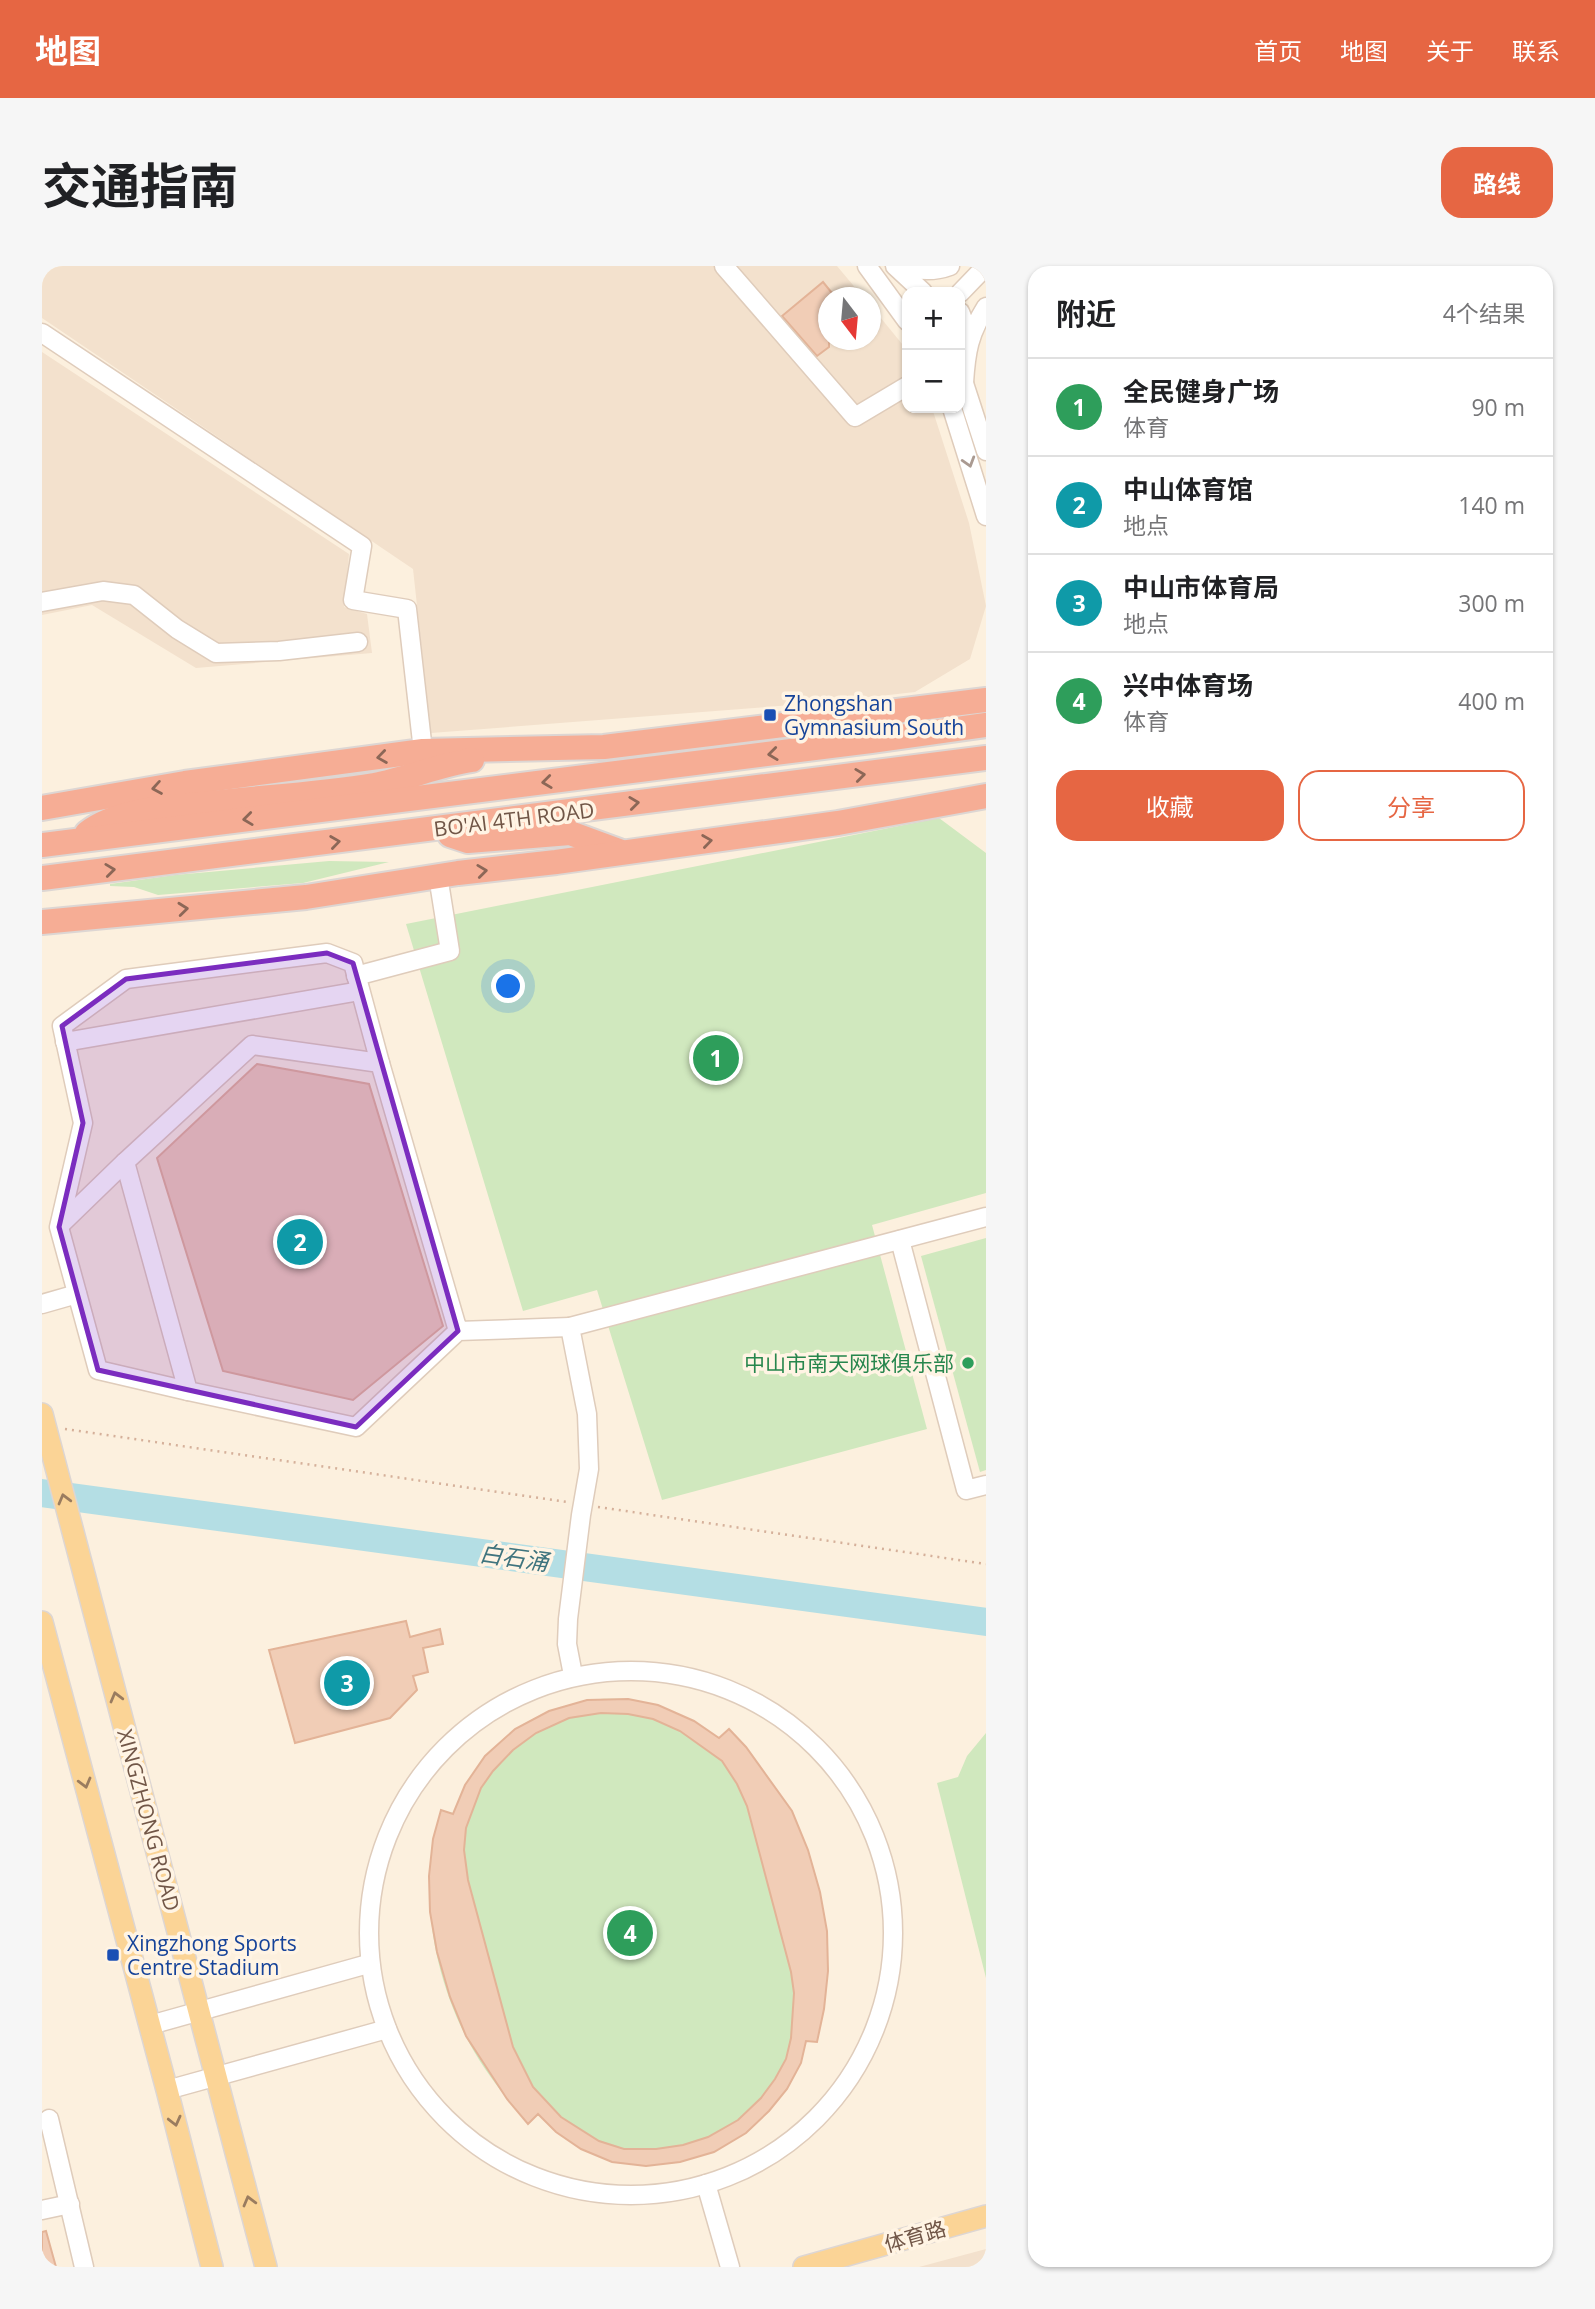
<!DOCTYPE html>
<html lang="zh">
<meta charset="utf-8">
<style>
body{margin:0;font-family:"Open Sans","Noto Sans SC",sans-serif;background:#f6f6f6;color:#202124}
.controls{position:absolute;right:21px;top:21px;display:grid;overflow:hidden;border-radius:14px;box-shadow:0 2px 5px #0004}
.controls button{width:63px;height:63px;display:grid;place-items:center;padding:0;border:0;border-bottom:2px solid #e0e0e0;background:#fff;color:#202124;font:35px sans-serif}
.compass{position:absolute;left:776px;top:21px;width:63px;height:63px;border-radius:50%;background:#fff;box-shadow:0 2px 5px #0004;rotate:164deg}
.you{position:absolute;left:467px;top:721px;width:24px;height:24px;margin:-18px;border:5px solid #fff;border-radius:50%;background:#1a73e8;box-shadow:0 0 0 10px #1a73e833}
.badge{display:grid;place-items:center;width:46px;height:46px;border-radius:50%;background:#e66643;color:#fff;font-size:23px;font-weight:700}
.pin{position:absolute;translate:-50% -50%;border:4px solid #fff;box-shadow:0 2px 7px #0006}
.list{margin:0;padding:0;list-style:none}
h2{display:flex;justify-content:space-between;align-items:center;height:91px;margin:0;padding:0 28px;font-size:30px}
h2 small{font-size:23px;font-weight:400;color:#757577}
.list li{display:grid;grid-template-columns:46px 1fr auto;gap:21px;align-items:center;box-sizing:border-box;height:98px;padding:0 28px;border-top:2px solid #e0e0e0}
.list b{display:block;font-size:26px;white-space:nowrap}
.list p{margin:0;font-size:23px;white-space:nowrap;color:#757577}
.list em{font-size:23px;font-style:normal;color:#757577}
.actions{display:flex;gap:14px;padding:21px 28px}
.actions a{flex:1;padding:16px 0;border:2px solid #e66643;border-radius:21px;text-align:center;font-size:24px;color:#e66643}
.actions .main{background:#e66643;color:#fff}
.map{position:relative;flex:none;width:944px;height:2001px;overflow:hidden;border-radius:21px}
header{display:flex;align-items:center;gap:42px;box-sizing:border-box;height:98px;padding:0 35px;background:#e66643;color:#fff}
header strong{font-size:33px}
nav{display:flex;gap:38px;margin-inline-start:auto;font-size:24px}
.intro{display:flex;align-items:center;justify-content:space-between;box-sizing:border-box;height:168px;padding:0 42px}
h1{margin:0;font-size:49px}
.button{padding:18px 32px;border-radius:21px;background:#e66643;color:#fff;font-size:24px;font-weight:700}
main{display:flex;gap:42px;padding:0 42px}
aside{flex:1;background:#fff;border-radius:21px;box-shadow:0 2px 5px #0004}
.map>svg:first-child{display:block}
</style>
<header>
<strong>地图</strong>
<nav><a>首页</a><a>地图</a><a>关于</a><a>联系</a></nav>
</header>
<div class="intro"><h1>交通指南</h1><a class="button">路线</a></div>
<main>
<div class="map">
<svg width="944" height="2001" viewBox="0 0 944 2001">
<rect width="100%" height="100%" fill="#fcf0de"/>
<g fill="#f3e1cd">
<path d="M0 0H795L821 31 786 32V74H828L829 40 865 84V142H890L927 257 944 340 928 393 873 426 776 437 389 467 371 303 0 52Z"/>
<path d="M0 86 307 288 302 341 325 348 330 387 154 402 50 339 0 349Z"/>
<path d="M944 1983V2001H877Z"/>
</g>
<g fill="#d0e8be">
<path d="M897 552 944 587V927L830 959 885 1163 620 1234 555 1024 481 1045 364 658Z"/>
<path d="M287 595 347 596 261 617 116 629 92 621 68 620V618L133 609Z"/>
<path d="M944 972V1204L938 1206 879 990Z"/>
<path d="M586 1433C620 1440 648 1452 677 1472L687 1463C774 1557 801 1651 775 1776H764L759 1797 704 1867 672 1886 638 1896 604 1899 571 1896 539 1883 514 1866 496 1848 486 1858C463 1831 439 1801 423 1769 389 1700 376 1618 399 1544L411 1547C439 1485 473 1450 542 1435 556 1432 572 1433 586 1433Z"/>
<path d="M944 1467V1712L895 1517 916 1511 925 1490Z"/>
</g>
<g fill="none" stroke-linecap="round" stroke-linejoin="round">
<path stroke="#b4dee4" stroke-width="28" d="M0 1227 944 1356"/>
</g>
<g fill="#f1cdb6" stroke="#e3b397" stroke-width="2" fill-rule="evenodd">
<path d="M781 16 794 32H787V81L775 90 740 50Z"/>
<path d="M215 798 327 818 401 1060 311 1134 181 1105 115 892Z"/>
<path d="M364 1355 368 1371 398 1363 401 1378 381 1382 386 1406 371 1410 375 1424 348 1452 253 1477 227 1384Z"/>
<path d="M586 1433 616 1439 652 1455 677 1472 687 1463 704 1481 750 1545 766 1584 778 1626 785 1665 786 1705 782 1743 775 1776 764 1775 759 1797 745 1823 727 1845 704 1867 672 1886 638 1896 604 1900 570 1896 539 1883 514 1866 496 1848 486 1858 465 1833 424 1770 408 1731 395 1686 388 1646 387 1610 391 1573 399 1544 411 1548 423 1519 443 1490 473 1463 507 1445 545 1434ZM559 1447 586 1448 611 1453 638 1465 680 1495 695 1518 705 1540 749 1706 752 1727 749 1772 744 1793 733 1813 719 1832 696 1854 666 1871 641 1879 614 1883H582L557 1875 519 1851 491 1821 471 1781 426 1614 422 1584 424 1562 439 1522 451 1505 471 1484 494 1467 527 1452Z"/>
<path d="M4 1965 14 2001H0V1966Z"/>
</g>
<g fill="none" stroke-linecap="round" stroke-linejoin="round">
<defs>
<g id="minor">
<path d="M682 0 813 151 865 120"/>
<path d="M825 0 865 55"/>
<path d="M853 0 881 26"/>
<path d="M860 0C876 5 892 6 908 0"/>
<path d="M918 27 944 0"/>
<path d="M918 46 922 56 918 66"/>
<path d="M0 67 320 280 311 334 365 343 381 485"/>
<path d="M918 105 944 185"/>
<path d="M922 117C924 85 927 68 944 41"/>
<path d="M910 142 944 250"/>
<path d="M0 336 61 325 92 329 135 363 174 387 237 385 316 376"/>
<path d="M314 710 408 685 396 610"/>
<path d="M23 776 318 725"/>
<path d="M18 959 83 896"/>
<path d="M858 974 924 1224 944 1219"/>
<path d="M0 1038 35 1028"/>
<path d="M416 1065 338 797 210 779 83 896 146 1125 314 1161 416 1065 528 1061"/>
<path d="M146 1125 56 1104 17 961 41 857 20 760 84 713 285 687 311 697 338 797"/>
<circle cx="589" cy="1667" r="262"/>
<path d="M531 1409 525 1378 526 1353 539 1249 547 1203 545 1148 528 1061 944 951"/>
<path d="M108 1759 326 1698"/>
<path d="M125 1824 345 1763"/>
<path d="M7 1853 42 2001"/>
<path d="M664 1918 688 2001"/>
<path d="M0 1944 28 1938"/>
</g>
<g id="major">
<path d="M0 1148 224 2001"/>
<path d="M0 1356 125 1824 170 2001"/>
<path d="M762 2001 944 1950"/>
</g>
<g id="highway">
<path d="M0 542 143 517 381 485 562 481 944 434"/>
<path d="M45 567C75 543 130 541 168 537 222 531 278 528 332 519 365 513 396 499 430 494"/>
<path d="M408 569 426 575 528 567 577 585"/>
<path d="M0 579 829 475 944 459"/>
<path d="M0 612 944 492"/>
<path d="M0 656 264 631 416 607 514 596 796 557 944 530"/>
</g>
</defs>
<use href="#minor" stroke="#dfccbb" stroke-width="21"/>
<use href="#major" stroke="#ddd6d3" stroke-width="24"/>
<use href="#highway" stroke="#ddd6d3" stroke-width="28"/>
<g stroke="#d5b09a" stroke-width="2.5" stroke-dasharray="2 5" stroke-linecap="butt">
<path d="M23 1163 525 1236"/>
<path d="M556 1241 944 1298"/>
</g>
<use href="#minor" stroke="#fff" stroke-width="18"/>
<use href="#major" stroke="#fbd496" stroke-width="21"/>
<use href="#highway" stroke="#f6ad95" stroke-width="24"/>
</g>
<defs><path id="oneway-chevron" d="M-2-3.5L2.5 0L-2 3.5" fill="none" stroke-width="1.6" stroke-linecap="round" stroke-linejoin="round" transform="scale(1.75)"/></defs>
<use stroke="#aa9a91" href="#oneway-chevron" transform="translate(927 196) rotate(73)"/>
<g stroke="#8c6757">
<use href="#oneway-chevron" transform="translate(731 488) rotate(173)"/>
<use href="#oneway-chevron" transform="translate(340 491) rotate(172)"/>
<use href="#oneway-chevron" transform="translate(818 509) rotate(-7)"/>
<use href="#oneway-chevron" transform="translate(505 516) rotate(173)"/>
<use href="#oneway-chevron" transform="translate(115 522) rotate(170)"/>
<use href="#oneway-chevron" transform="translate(592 537) rotate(-7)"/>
<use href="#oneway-chevron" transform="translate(206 553) rotate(173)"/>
<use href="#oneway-chevron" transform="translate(665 575) rotate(-8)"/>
<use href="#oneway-chevron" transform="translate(293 576) rotate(-8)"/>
<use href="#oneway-chevron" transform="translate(68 604) rotate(-7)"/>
<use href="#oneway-chevron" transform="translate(440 605) rotate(-7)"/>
<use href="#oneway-chevron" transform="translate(141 643) rotate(-6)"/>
</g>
<g stroke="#9a7c5f">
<use href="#oneway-chevron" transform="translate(22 1233) rotate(-105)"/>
<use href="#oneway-chevron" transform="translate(74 1431) rotate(-105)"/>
<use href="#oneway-chevron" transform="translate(43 1517) rotate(75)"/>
<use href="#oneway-chevron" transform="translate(133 1855) rotate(76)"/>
<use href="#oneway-chevron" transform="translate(207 1935) rotate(-105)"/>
</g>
<path fill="#7b2cbf" fill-opacity="0.2" stroke="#7b2cbf" stroke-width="5" stroke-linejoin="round" d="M285 687 311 697 416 1065 314 1161 56 1104 17 961 41 857 20 760 84 713Z"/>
<g fill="#1a4fb4" stroke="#fff4e4" stroke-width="2.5">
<rect x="721" y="442" width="14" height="14" rx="3.5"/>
<rect x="64" y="1682" width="14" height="14" rx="3.5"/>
</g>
<circle fill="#2e9e5b" stroke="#fff4e4" stroke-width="2.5" cx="926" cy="1097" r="7"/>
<g text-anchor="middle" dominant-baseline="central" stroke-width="7" stroke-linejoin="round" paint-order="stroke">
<g font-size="21" fill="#164399" stroke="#fff4e4" text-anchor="start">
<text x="742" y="437">Zhongshan<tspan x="742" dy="24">Gymnasium South</tspan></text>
<text x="85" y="1677">Xingzhong Sports<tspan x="85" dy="24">Centre Stadium</tspan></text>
</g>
<g font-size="21" fill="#715647" stroke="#fff4e4">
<text transform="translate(472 553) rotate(-7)">BO'AI 4TH ROAD</text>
<text transform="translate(107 1554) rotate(75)">XINGZHONG ROAD</text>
<text transform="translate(873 1970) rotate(-16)">体育路</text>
</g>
<g font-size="21" fill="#27864d" stroke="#fff4e4" text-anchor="end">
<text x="912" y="1097">中山市南天网球俱乐部</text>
</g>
<g font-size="23" font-style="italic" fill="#3f747e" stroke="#fff4e4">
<text transform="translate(472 1291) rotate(8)">白石涌</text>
</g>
</g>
</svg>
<div class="controls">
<button>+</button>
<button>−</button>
</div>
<svg class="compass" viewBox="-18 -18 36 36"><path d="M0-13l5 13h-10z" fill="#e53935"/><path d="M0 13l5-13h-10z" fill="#757577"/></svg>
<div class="you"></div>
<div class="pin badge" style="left:674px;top:792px;background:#2e9e5b">1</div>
<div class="pin badge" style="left:258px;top:976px;background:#0f9aa8">2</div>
<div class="pin badge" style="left:305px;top:1417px;background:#0f9aa8">3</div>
<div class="pin badge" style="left:588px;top:1667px;background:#2e9e5b">4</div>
</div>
<aside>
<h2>附近<small>4个结果</small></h2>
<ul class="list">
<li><span class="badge" style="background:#2e9e5b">1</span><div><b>全民健身广场</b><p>体育</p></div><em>90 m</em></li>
<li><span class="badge" style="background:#0f9aa8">2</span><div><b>中山体育馆</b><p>地点</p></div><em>140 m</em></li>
<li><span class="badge" style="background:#0f9aa8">3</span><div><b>中山市体育局</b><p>地点</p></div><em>300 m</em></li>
<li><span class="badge" style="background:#2e9e5b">4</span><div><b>兴中体育场</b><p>体育</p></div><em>400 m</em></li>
</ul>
<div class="actions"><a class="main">收藏</a><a>分享</a></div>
</aside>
</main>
